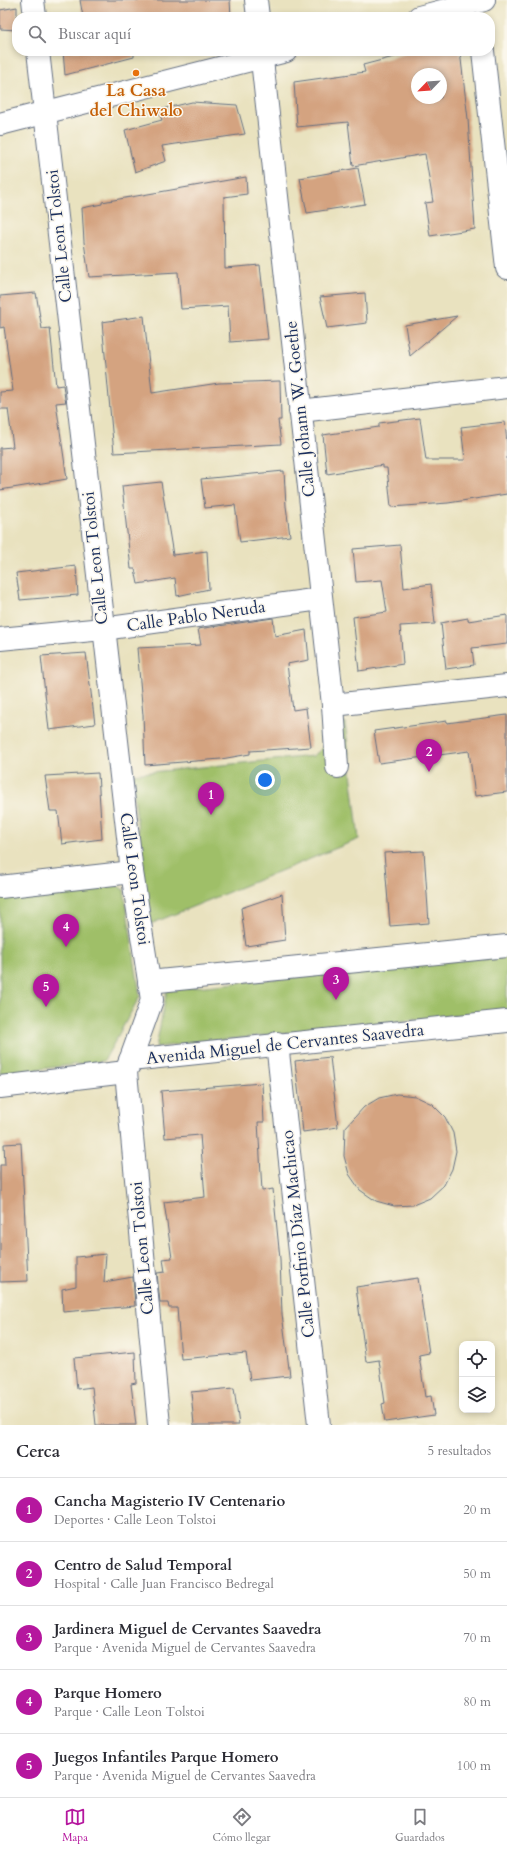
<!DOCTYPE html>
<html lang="es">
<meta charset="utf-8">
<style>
body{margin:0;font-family:Cardo,serif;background:#f2f2f3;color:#2b2b33}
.controls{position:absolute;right:12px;bottom:12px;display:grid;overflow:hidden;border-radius:8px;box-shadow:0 2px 6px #0003}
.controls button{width:36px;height:36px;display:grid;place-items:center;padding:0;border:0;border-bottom:1px solid #e1e1e2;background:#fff;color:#2b2b33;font:20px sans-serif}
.compass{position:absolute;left:411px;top:68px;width:36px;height:36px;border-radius:50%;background:#fff;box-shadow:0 2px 6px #0003;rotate:245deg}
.you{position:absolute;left:265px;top:780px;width:14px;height:14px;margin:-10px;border:3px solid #fff;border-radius:50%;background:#1a73e8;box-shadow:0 0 0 6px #1a73e833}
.badge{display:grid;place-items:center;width:26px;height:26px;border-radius:50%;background:#b5179e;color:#fff;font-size:13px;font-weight:700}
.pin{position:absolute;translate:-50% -33px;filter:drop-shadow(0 1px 2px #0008)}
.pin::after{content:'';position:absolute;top:21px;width:14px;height:12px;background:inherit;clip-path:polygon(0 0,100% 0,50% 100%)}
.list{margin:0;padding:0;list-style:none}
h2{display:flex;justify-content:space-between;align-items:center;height:52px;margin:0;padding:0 16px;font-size:17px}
h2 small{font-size:13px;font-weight:400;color:#7c7c81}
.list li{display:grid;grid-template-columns:26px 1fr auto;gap:12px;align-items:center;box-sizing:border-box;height:64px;padding:0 16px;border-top:1px solid #e1e1e2}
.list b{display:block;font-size:15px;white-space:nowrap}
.list p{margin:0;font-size:13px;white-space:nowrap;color:#7c7c81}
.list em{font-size:13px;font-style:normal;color:#7c7c81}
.icon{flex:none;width:22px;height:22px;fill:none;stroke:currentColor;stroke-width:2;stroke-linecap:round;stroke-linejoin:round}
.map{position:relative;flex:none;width:507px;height:1425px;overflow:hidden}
.search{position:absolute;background:#fff;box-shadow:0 2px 6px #0003;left:12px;right:12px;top:12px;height:44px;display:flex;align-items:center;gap:10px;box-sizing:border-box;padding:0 14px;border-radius:16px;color:#7c7c81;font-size:15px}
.sheet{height:372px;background:#fff}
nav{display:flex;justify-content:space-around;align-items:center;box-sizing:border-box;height:56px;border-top:1px solid #e1e1e2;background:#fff;font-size:11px;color:#7c7c81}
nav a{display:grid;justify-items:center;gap:2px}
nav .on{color:#b5179e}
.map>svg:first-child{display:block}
</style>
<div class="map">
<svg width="507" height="1425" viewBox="0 0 507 1425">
<rect width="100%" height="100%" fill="#fbf7ec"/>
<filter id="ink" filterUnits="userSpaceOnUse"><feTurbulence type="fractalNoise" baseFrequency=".025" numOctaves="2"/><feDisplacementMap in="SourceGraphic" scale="8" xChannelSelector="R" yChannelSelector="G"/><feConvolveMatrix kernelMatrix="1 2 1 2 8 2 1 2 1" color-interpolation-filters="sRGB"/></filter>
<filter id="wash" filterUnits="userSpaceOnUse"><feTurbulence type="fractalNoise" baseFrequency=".012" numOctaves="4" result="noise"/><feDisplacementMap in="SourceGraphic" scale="16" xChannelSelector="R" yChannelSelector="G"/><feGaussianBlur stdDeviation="0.9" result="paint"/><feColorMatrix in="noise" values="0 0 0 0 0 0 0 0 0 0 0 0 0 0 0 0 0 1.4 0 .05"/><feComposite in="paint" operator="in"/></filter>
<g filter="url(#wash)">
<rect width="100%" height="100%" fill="#e9e2bf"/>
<g fill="#9fbf68" stroke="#5d7763">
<path d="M345 722 359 839 148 925 132 774 313 756 323 748V724Z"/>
<path d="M115 884 124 890 140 996 104 1061 0 1074V898Z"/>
<path d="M507 955V1010L156 1047 167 990Z"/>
</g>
<g id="blocks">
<g fill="#d4a380" fill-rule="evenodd">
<path d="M80 0H230L231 17H83Z"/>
<path d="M17 7V30L0 29V10Z"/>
<path d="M63 51H134V57L65 75Z"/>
<path d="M430 51H460L468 119 475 229 430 236 425 203 433 202 425 154 353 166 348 122 297 127 294 82 365 72 363 65 409 53ZM417 74H441V98H417Z"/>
<path d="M192 102 237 105 245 134 162 146 166 161 135 172 125 130 162 120 158 110Z"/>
<path d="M358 168 365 204 307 213 300 178Z"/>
<path d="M246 177 247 194 224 197 225 268 260 265 268 339 230 342 228 306 181 309 178 272 89 277 84 242 82 208 102 204V202Z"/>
<path d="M36 293 42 329 50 328 56 386 63 385 65 399 66 402 56 403 67 479 0 490V448L13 447 8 409H0V392L13 391 4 327 0 328V296Z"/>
<path d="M365 293 367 323 327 328 320 297Z"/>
<path d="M144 316 152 393 219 383 280 381 281 420H278L281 444 114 453 102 322Z"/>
<path d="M457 316 410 356 405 325Z"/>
<path d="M420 418 426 460H465L461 427 505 422 507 443V494L448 503 391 507 387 468H383V465L327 474 323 435 379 427V423Z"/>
<path d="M284 471 286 506 290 536 240 542 235 505 205 508 201 479Z"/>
<path d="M161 482 173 555 207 551 209 589 177 596 175 578 138 584 135 569H131L122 486Z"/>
<path d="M400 545 404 588 431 584 435 624 400 626 403 664 359 671 353 617 387 612 382 580 356 582 353 549Z"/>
<path d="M76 566 78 595 20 600 16 573Z"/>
<path d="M507 615V644L472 648 474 665 446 669 441 623 468 618V621Z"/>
<path d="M273 618 275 636 306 630 309 660 287 664 293 710 306 708 311 747 250 751V754L221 759 145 765 143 715 137 648 201 645 198 629Z"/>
<path d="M86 653 95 724 49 730 41 656Z"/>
<path d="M507 715V792L475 796 469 751 379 763 374 731 447 721V723Z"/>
<path d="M98 773 102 839 62 844 58 811H50L45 776Z"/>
<path d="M424 851 429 923 390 926 384 853Z"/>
<path d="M282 894 285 940 246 946 241 908Z"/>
<path d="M330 1057 338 1127 303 1132 295 1061Z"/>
<path d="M262 1083 264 1122H258L262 1191 273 1189 280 1259 282 1314 290 1376 250 1380 246 1353 181 1359 177 1308H169L168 1303H160L157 1273 165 1272 163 1259 172 1258 164 1202 205 1197 200 1135 165 1138 161 1091Z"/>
<path d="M397 1094 415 1096 432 1104 445 1117 453 1133 456 1151 452 1169 444 1185 430 1198 413 1205 394 1206 376 1201 360 1190 349 1174 344 1156 345 1128 364 1107 379 1098Z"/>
<path d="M21 1143 28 1281 0 1282V1165H5L4 1144Z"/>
<path d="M106 1254 104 1282 133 1277 135 1306 63 1312 62 1289 76 1286V1257Z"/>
<path d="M418 1278 429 1353 419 1355 425 1397 431 1396 434 1415 385 1422 382 1404 385 1403 379 1360 366 1362 356 1287Z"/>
<path d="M135 1352 136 1383 131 1384 136 1425H96L92 1387 77 1389 74 1358Z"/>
<path d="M234 1388 239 1425H194L191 1392Z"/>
</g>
</g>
</g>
<g filter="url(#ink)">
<use href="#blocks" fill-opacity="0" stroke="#636e80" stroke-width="1"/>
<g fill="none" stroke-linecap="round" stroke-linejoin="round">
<defs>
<g id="street">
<path d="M33 0 35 17"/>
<path d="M256 0 258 17"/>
<path d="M419 17 484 0"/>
<path d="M38 51 132 872 152 1000 126 1072 159 1425"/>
<path d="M261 51 333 705 337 767"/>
<path d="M483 51 507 268"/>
<path d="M0 124 286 51"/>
<path d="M300 411 507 387"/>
<path d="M0 639 103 629 320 599"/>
<path d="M333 705 507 686"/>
<path d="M0 887 132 872"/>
<path d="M149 982 507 946"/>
<path d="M277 1043 319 1425"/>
<path d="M130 1060 507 1021"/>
<path d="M0 1087 126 1072"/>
</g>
</defs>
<use href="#street" stroke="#636e80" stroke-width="24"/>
<use href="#street" stroke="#fff" stroke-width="22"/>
</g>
</g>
<circle fill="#e8710a" stroke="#fbf7ec" stroke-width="1.5" cx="136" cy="73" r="4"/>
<g text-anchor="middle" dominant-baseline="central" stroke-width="3" stroke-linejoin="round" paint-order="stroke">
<g font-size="17" font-weight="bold" fill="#c56008" stroke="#fbf7ec">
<text x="136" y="90">La Casa<tspan x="136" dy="20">del Chiwalo</tspan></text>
</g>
<g font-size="17" fill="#1b2f5e" stroke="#fbf7ec">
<text transform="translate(59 236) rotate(-96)">Calle Leon Tolstoi</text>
<text transform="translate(300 409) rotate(-96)">Calle Johann W. Goethe</text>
<text transform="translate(95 558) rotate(-96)">Calle Leon Tolstoi</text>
<text transform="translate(196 616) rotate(-8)">Calle Pablo Neruda</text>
<text transform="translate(135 879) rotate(82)">Calle Leon Tolstoi</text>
<text transform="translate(285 1044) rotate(-6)">Avenida Miguel de Cervantes Saavedra</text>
<text transform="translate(298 1234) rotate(-96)">Calle Porfirio Díaz Machicao</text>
<text transform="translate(142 1248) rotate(-95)">Calle Leon Tolstoi</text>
</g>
</g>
</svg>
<div class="controls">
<button><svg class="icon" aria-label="locate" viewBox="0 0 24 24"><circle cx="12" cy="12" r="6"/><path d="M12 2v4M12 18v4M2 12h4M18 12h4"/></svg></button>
<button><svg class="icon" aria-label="layers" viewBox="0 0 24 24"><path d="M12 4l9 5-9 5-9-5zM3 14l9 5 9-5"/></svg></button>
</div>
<svg class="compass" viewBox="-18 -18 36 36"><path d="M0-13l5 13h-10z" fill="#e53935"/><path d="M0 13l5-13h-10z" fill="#7c7c81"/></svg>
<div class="you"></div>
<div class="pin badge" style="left:211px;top:815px">1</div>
<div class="pin badge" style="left:429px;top:772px">2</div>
<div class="pin badge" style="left:336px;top:1000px">3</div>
<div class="pin badge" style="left:66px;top:947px">4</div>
<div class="pin badge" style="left:46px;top:1007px">5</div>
<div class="search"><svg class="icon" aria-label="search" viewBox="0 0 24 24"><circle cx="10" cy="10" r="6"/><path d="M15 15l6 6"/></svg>Buscar aquí</div>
</div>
<section class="sheet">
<h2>Cerca<small>5 resultados</small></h2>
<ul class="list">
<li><span class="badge">1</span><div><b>Cancha Magisterio IV Centenario</b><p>Deportes · Calle Leon Tolstoi</p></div><em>20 m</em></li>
<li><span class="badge">2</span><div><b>Centro de Salud Temporal</b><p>Hospital · Calle Juan Francisco Bedregal</p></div><em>50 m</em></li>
<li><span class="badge">3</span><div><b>Jardinera Miguel de Cervantes Saavedra</b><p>Parque · Avenida Miguel de Cervantes Saavedra</p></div><em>70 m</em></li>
<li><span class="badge">4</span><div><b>Parque Homero</b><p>Parque · Calle Leon Tolstoi</p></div><em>80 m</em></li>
<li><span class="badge">5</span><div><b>Juegos Infantiles Parque Homero</b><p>Parque · Avenida Miguel de Cervantes Saavedra</p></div><em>100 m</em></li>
</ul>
</section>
<nav>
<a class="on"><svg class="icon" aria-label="map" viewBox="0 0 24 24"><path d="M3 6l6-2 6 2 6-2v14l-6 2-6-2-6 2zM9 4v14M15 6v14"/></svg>Mapa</a>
<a><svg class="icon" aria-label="directions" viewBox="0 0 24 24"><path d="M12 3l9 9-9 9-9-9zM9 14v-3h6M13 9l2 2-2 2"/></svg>Cómo llegar</a>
<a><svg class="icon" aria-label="saved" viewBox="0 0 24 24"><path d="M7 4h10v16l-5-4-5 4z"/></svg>Guardados</a>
</nav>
